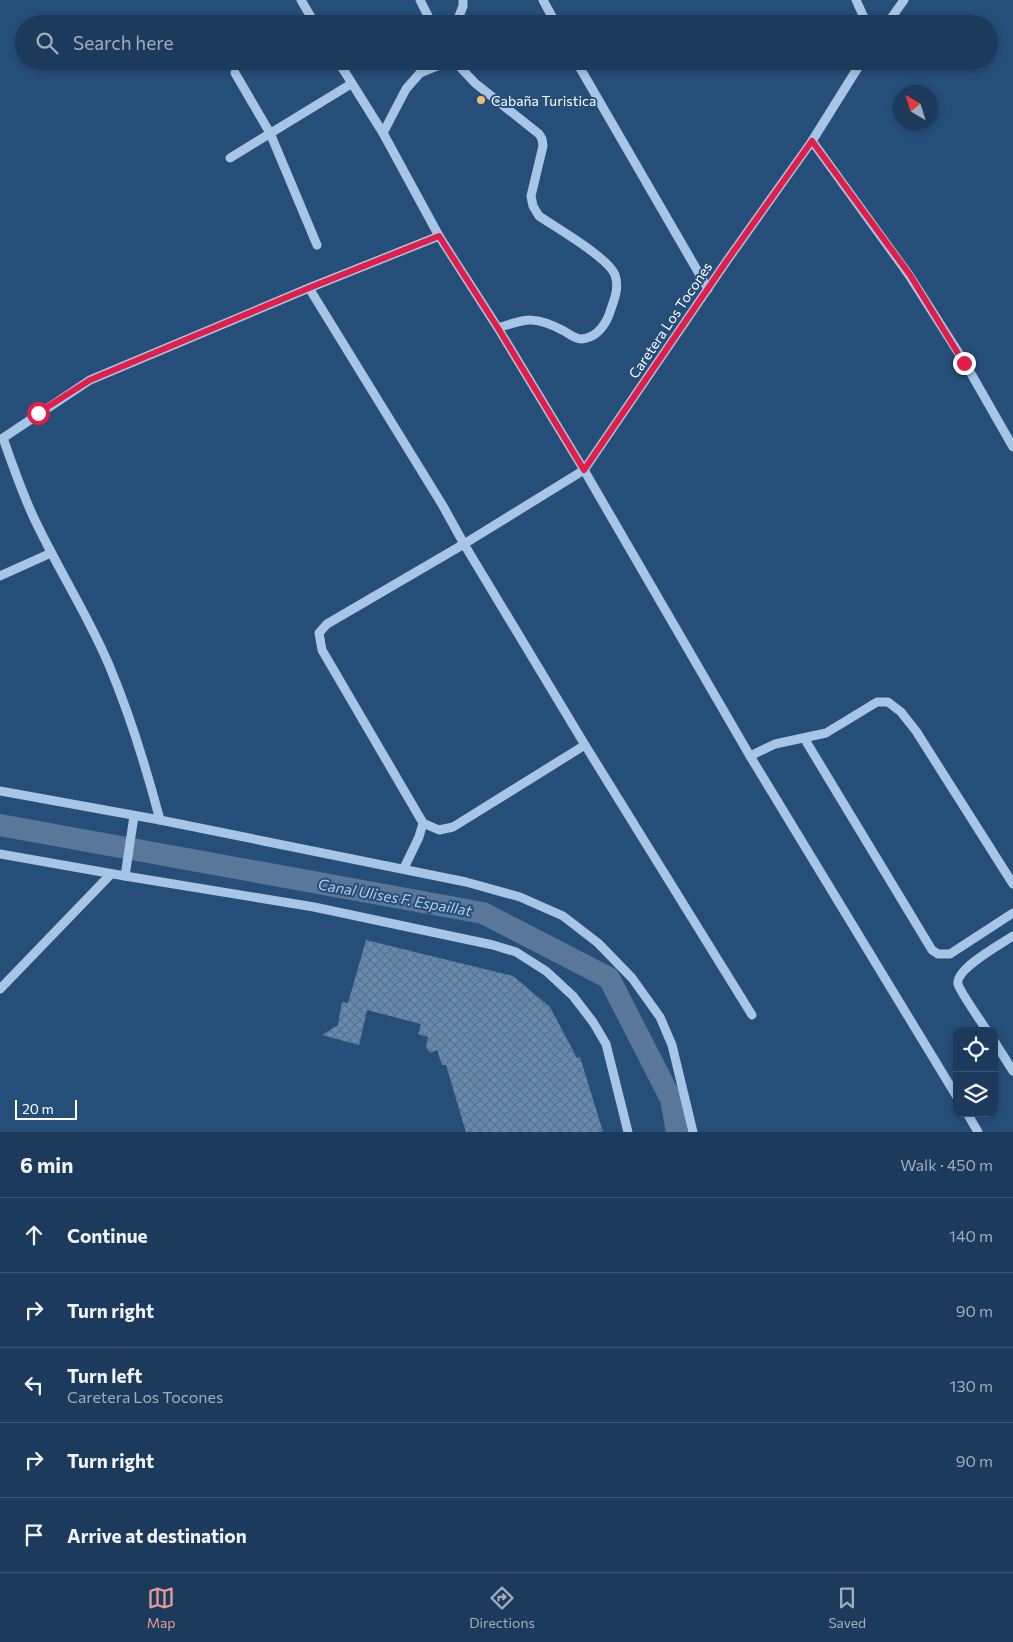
<!DOCTYPE html>
<meta charset="utf-8">
<style>
body{margin:0;font-family:Commissioner,sans-serif;background:#294564;color:#f1f3f6}
.controls{position:absolute;right:15px;bottom:15px;display:grid;overflow:hidden;border-radius:10px;box-shadow:0 2px 8px #0003}
.controls button{width:45px;height:45px;display:grid;place-items:center;padding:0;border:0;border-bottom:1px solid #3a5471;background:#1c3a5b;color:#f1f3f6;font:25px sans-serif}
.compass{position:absolute;left:893px;top:85px;width:45px;height:45px;border-radius:50%;background:#1c3a5b;box-shadow:0 2px 8px #0003;rotate:321deg}
.scale{position:absolute;left:15px;bottom:12px;width:62px;box-sizing:border-box;padding-left:5px;border:2px solid #fff;border-top:0;font-size:14px;line-height:18px;white-space:nowrap;color:#fff;-webkit-text-stroke:4px #254e79;paint-order:stroke}
.stop{position:absolute;width:15px;height:15px;margin:-11px;border:4px solid #e11d48;border-radius:50%;background:#fff}
.stop.end{background:#e11d48;border-color:#fff;box-shadow:0 1px 5px #0008}
.list{margin:0;padding:0;list-style:none}
h2{display:flex;justify-content:space-between;align-items:center;height:65px;margin:0;padding:0 20px;font-size:21px}
h2 small{font-size:16px;font-weight:400;color:#a0adbb}
.list li{display:grid;grid-template-columns:32px 1fr auto;gap:15px;align-items:center;box-sizing:border-box;height:75px;padding:0 20px;border-top:1px solid #3a5471}
.list b{display:block;font-size:19px;white-space:nowrap}
.list p{margin:0;font-size:16px;white-space:nowrap;color:#a0adbb}
.list em{font-size:16px;font-style:normal;color:#a0adbb}
.icon{flex:none;width:28px;height:28px;fill:none;stroke:currentColor;stroke-width:2;stroke-linecap:round;stroke-linejoin:round}
.map{position:relative;flex:none;width:1013px;height:1132px;overflow:hidden}
.search{position:absolute;background:#1c3a5b;box-shadow:0 2px 8px #0003;left:15px;right:15px;top:15px;height:55px;display:flex;align-items:center;gap:12px;box-sizing:border-box;padding:0 18px;border-radius:28px;color:#a0adbb;font-size:19px}
.sheet{height:440px;background:#1c3a5b}
nav{display:flex;justify-content:space-around;align-items:center;box-sizing:border-box;height:70px;border-top:1px solid #3a5471;background:#1c3a5b;font-size:14px;color:#a0adbb}
nav a{display:grid;justify-items:center;gap:2px}
nav .on{color:#e69b98}
.map>svg:first-child{display:block}
</style>
<div class="map">
<svg width="1013" height="1132" viewBox="0 0 1013 1132">
<defs>
<pattern id="building-cross-hatch" width="8" height="8" patternUnits="userSpaceOnUse" patternTransform="scale(1.25)"><rect width="8" height="8" fill="#658aaf"/><path d="M0 0l8 8M0 8l8-8" fill="none" stroke="#5b7187"/></pattern>
</defs>
<rect width="100%" height="100%" fill="#254e79"/>
<g fill="none" stroke-linecap="round" stroke-linejoin="round">
<path stroke="#597798" stroke-width="22" d="M0 825 483 913 609 978 671 1099 677 1132"/>
</g>
<path fill="url(#building-cross-hatch)" d="M366 940 513 976 550 1007 577 1058 580 1057 603 1132H466L446 1065H442L437 1050 430 1053 426 1047 428 1037 418 1034 421 1024 367 1010 359 1045 322 1035 338 1025 342 1002 348 1003Z"/>
<g fill="none" stroke-linecap="round" stroke-linejoin="round">
<g stroke="#a7c5e4" stroke-width="9">
<path d="M301 0 315 24"/>
<path d="M420 0 432 24"/>
<path d="M543 0 556 24"/>
<path d="M856 0 867 24"/>
<path d="M456 24 463 6V0"/>
<path d="M887 24 904 0"/>
<path d="M338 61 383 133 439 236 498 328 584 470 750 756 957 1097"/>
<path d="M451 61 459 66 475 83 539 134 542 139 543 146 531 196 533 206 539 216C555 227 609 258 615 275 620 289 613 302 609 315 604 327 595 338 581 339 575 339 569 334 564 331 536 316 527 318 498 328"/>
<path d="M576 61 708 289"/>
<path d="M235 73 270 133 317 245"/>
<path d="M383 133 406 89 420 73 449 61"/>
<path d="M812 141 909 275 965 363 1013 447"/>
<path d="M230 158 351 84"/>
<path d="M309 288 443 506 464 544 584 470 726 262 812 141 862 61"/>
<path d="M0 576 51 553"/>
<path d="M804 738 932 950 938 954H950L1013 913"/>
<path d="M585 745 752 1015"/>
<path d="M750 756 775 744 826 733 877 702H888L901 712 916 731 1013 884"/>
<path d="M0 791 160 820 466 882 520 897 563 916 598 943 632 978 660 1017 672 1045 693 1132"/>
<path d="M160 820C146 767 130 715 109 665 87 613 56 566 33 516 21 490 12 464 3 438L90 380 309 288 439 236"/>
<path d="M0 854 125 876 314 907 493 945 516 952 546 971 573 996 593 1022 606 1044 628 1132"/>
<path d="M404 868 419 837 423 823 439 830 453 827 585 745 464 544 327 624 319 633 322 650 423 823"/>
<path d="M125 876 134 816"/>
<path d="M0 989 111 874"/>
<path d="M987 1031C981 1021 960 992 958 984 955 969 1001 944 1013 936"/>
<path d="M994 1041 1013 1071"/>
<path d="M967 1113 978 1132"/>
</g>
</g>
<g fill="none" stroke-linecap="round" stroke-linejoin="round">
<path stroke="#e11d48" stroke-width="6" d="M38 413 90 380 309 288 439 236 498 328 584 470 726 262 812 141 910 275 964 363"/>
</g>
<circle fill="#edc16c" stroke="#254e79" stroke-width="2" cx="481" cy="100" r="5"/>
<g text-anchor="middle" dominant-baseline="central" stroke-width="4" stroke-linejoin="round" paint-order="stroke">
<g font-size="14" fill="#fff" stroke="#254e79" text-anchor="start">
<text x="491" y="100">Cabaña Turistica</text>
</g>
<g font-size="14" fill="#fff" stroke="#254e79">
<text transform="translate(670 320) rotate(-56)">Caretera Los Tocones</text>
</g>
<g font-size="15" font-style="italic" fill="#b2cfec" stroke="#254e79">
<text transform="translate(395 897) rotate(10)">Canal Ulises F. Espaillat</text>
</g>
</g>
</svg>
<div class="controls">
<button><svg class="icon" aria-label="locate" viewBox="0 0 24 24"><circle cx="12" cy="12" r="6"/><path d="M12 2v4M12 18v4M2 12h4M18 12h4"/></svg></button>
<button><svg class="icon" aria-label="layers" viewBox="0 0 24 24"><path d="M12 4l9 5-9 5-9-5zM3 14l9 5 9-5"/></svg></button>
</div>
<svg class="compass" viewBox="-18 -18 36 36"><path d="M0-13l5 13h-10z" fill="#e53935"/><path d="M0 13l5-13h-10z" fill="#a0adbb"/></svg>
<div class="scale">20 m</div>
<div class="stop" style="left:38px;top:413px"></div>
<div class="stop end" style="left:964px;top:363px"></div>
<div class="search"><svg class="icon" aria-label="search" viewBox="0 0 24 24"><circle cx="10" cy="10" r="6"/><path d="M15 15l6 6"/></svg>Search here</div>
</div>
<section class="sheet">
<h2>6 min<small>Walk · 450 m</small></h2>
<ul class="list">
<li><svg class="icon" aria-label="ahead" viewBox="0 0 24 24"><path d="M12 20V5M6 11l6-6 6 6"/></svg><div><b>Continue</b></div><em>140 m</em></li>
<li><svg class="icon" aria-label="right" viewBox="0 0 24 24"><path d="M7 20v-9h11M14 6l5 5-5 5"/></svg><div><b>Turn right</b></div><em>90 m</em></li>
<li><svg class="icon" aria-label="left" viewBox="0 0 24 24"><path d="M17 20v-9H6M10 6l-5 5 5 5"/></svg><div><b>Turn left</b><p>Caretera Los Tocones</p></div><em>130 m</em></li>
<li><svg class="icon" aria-label="right" viewBox="0 0 24 24"><path d="M7 20v-9h11M14 6l5 5-5 5"/></svg><div><b>Turn right</b></div><em>90 m</em></li>
<li><svg class="icon" aria-label="arrive" viewBox="0 0 24 24"><path d="M6 21V4h12l-3 4 3 4H6"/></svg><div><b>Arrive at destination</b></div></li>
</ul>
</section>
<nav>
<a class="on"><svg class="icon" aria-label="map" viewBox="0 0 24 24"><path d="M3 6l6-2 6 2 6-2v14l-6 2-6-2-6 2zM9 4v14M15 6v14"/></svg>Map</a>
<a><svg class="icon" aria-label="directions" viewBox="0 0 24 24"><path d="M12 3l9 9-9 9-9-9zM9 14v-3h6M13 9l2 2-2 2"/></svg>Directions</a>
<a><svg class="icon" aria-label="saved" viewBox="0 0 24 24"><path d="M7 4h10v16l-5-4-5 4z"/></svg>Saved</a>
</nav>
